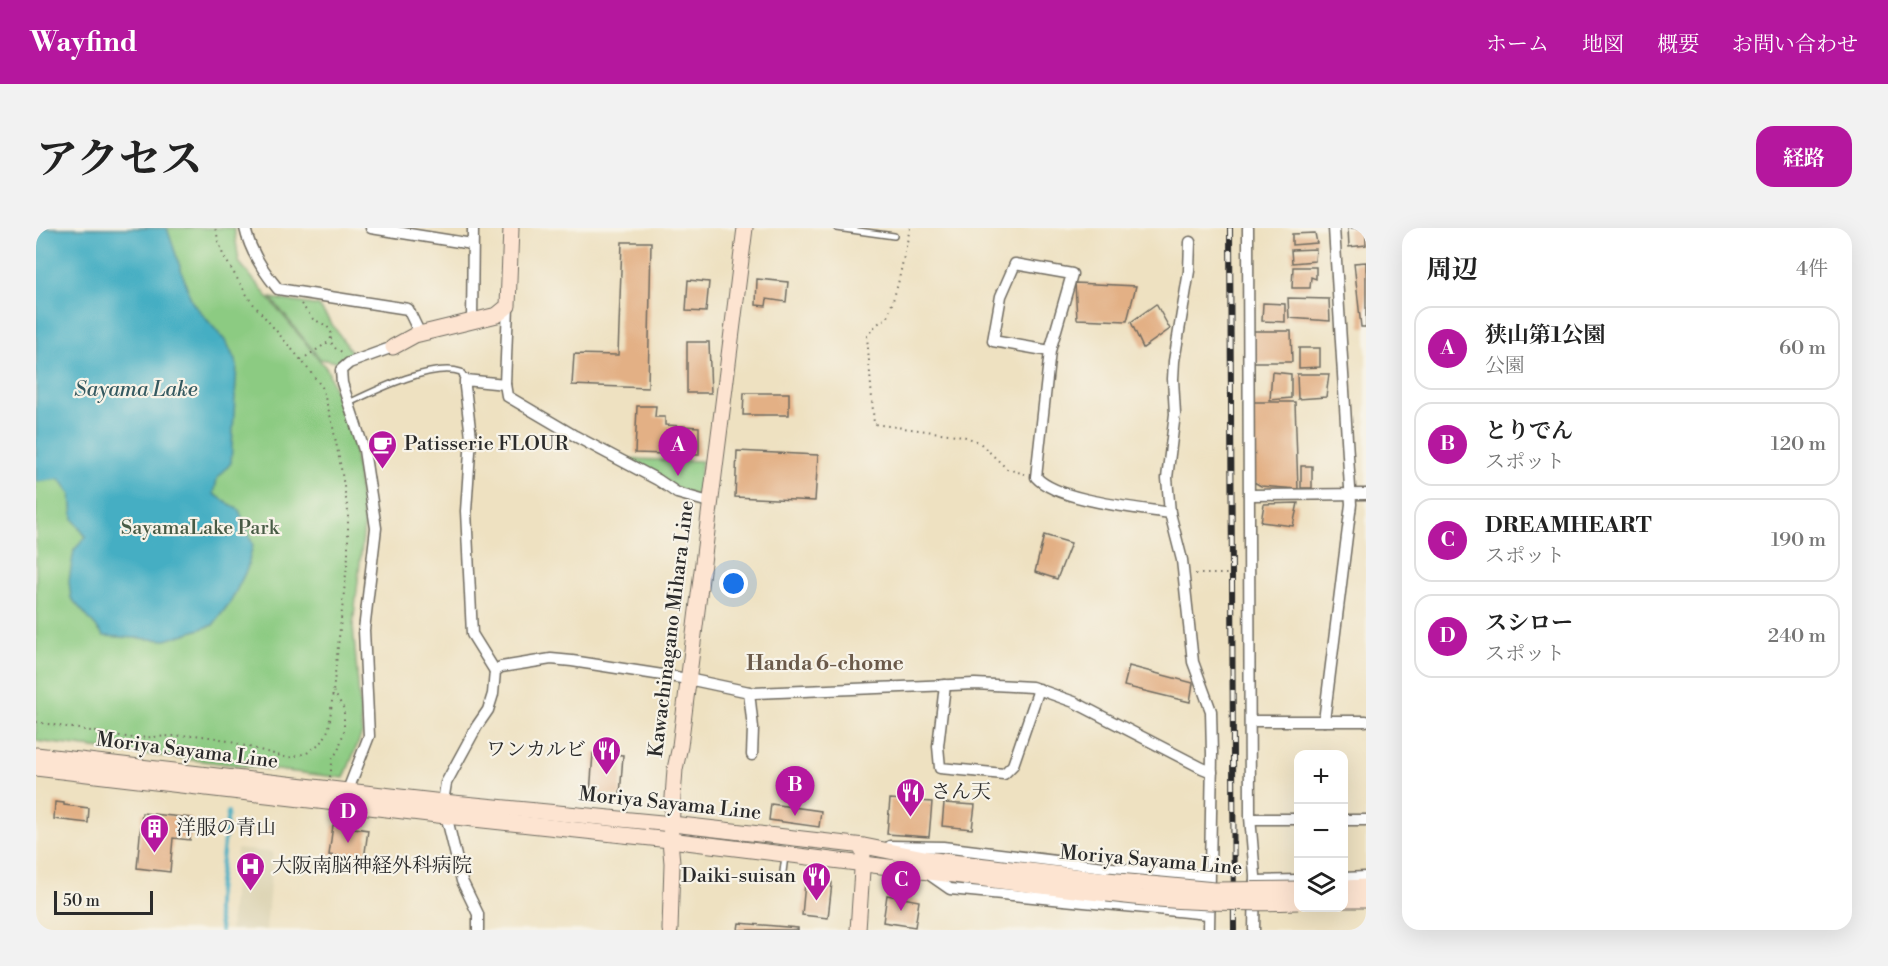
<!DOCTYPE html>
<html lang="ja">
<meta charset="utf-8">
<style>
body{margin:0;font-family:"Libre Bodoni","Noto Serif JP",serif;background:#f2f2f2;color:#222}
.controls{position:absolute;right:18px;bottom:18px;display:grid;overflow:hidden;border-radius:12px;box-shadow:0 6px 24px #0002}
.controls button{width:54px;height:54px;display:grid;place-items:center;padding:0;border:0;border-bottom:2px solid #e0e0e0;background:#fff;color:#222;font:30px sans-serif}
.scale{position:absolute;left:18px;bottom:15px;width:99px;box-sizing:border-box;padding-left:6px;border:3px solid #2b2b2b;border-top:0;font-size:16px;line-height:21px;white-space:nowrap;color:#2b2b2b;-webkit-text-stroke:4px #f7f3e8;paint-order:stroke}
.you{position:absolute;left:698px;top:356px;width:21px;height:21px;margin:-15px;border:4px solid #fff;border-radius:50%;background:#1a73e8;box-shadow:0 0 0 9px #1a73e833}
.badge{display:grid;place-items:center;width:39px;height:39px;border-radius:50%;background:#b5179e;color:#fff;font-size:20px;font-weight:700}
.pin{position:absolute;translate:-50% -50px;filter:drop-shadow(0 2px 3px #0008)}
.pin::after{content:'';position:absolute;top:32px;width:21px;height:18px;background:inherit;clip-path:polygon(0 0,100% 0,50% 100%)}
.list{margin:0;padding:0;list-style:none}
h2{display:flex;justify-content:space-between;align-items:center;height:78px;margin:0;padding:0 24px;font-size:26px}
h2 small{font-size:20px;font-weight:400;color:#767676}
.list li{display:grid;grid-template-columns:39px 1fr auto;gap:18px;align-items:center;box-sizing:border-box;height:84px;margin:0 12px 12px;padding:0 12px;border:2px solid #e0e0e0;border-radius:18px}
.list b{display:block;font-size:22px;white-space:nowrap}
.list p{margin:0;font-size:20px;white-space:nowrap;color:#767676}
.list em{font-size:20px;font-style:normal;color:#767676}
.icon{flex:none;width:33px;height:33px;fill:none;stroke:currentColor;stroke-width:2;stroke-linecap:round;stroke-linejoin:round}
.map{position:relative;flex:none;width:1330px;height:702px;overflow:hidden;border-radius:18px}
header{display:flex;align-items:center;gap:36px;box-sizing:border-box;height:84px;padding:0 30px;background:#b5179e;color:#fff}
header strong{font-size:28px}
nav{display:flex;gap:33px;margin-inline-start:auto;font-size:21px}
.intro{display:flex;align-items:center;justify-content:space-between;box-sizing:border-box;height:144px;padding:0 36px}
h1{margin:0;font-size:42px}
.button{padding:15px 27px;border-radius:18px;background:#b5179e;color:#fff;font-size:21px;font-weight:700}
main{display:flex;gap:36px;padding:0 36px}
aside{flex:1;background:#fff;border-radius:18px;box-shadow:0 6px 24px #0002}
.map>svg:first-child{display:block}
</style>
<header>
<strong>Wayfind</strong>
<nav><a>ホーム</a><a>地図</a><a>概要</a><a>お問い合わせ</a></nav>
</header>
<div class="intro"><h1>アクセス</h1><a class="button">経路</a></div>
<main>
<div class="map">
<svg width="1330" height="702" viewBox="0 0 1330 702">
<rect width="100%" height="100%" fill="#f7f3e8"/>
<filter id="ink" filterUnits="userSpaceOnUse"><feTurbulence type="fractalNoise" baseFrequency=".0167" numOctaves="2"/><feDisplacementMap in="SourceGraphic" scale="12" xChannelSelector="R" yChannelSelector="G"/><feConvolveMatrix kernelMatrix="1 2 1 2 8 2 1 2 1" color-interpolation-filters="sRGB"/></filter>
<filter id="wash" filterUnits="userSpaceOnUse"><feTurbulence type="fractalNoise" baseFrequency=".008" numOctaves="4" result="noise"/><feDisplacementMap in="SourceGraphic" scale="24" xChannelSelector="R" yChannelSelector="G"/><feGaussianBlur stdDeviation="1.35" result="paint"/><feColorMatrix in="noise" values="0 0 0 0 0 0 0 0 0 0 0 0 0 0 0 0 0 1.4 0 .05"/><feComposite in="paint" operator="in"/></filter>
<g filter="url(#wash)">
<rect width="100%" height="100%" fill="#eee1c1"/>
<path fill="#ddd4b4" d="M201 621 237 624 230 702H194Z"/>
<g fill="#8ccb82" stroke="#5c7b56" stroke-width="1.5">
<path d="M0 0H198L203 34 291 141 317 211 328 298 317 398 326 505 308 550 0 513Z"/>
<path d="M235 70 283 78 317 126 302 134 284 131Z"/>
<path d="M593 231 666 233 661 268 646 263Z"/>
</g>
<path fill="#44aec3" stroke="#386c77" stroke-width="1.5" d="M0 0H131L156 74 191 115 201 137 195 235 181 251 178 266 203 282 217 317 211 341 195 373 177 397 130 412 68 408 35 370 33 353 38 322 50 309 37 291 35 266 24 251 0 254Z"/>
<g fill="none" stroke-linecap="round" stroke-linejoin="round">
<path stroke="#44aec3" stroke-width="4" d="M185 702 181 684V671L192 584"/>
</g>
<g id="blocks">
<g fill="#e3b085">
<path d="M1312 0H1330V17L1313 19Z"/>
<path d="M1279 5 1281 15 1256 17V6Z"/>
<path d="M586 14H615L612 160 536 157 538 126 582 127Z"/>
<path d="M1280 21 1279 33 1256 35 1255 22Z"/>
<path d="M1330 34V99H1325L1318 35Z"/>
<path d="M1257 39H1280V51L1275 49 1274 60H1256Z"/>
<path d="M721 51 752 54 750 74 731 71 730 78 720 77Z"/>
<path d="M652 52 673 54 670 84 650 83Z"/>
<path d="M1039 55 1100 58 1091 93 1041 91Z"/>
<path d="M1252 70 1293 71 1294 93 1253 90Z"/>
<path d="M1227 75 1249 76V94L1226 93Z"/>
<path d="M1120 76 1134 101 1107 120 1095 94Z"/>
<path d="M1216 103H1255L1256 134H1217Z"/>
<path d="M651 114H673L675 165H651Z"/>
<path d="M1263 120H1284V139L1263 140Z"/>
<path d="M1236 144 1255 146V170L1234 172Z"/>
<path d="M1261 146H1293L1290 169 1262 171Z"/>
<path d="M708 165H753V187H707Z"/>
<path d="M1217 174H1259L1262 261 1225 258 1216 253Z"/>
<path d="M601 178H620L619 189H629V197L663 199V227L599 225Z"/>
<path d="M701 223 782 227 779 273 699 269Z"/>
<rect x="1265" y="238" width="11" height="22"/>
<path d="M1262 275 1257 298 1225 294 1228 276Z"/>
<path d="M1008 307 1035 315 1021 351 999 344Z"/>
<path d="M1093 438 1157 455 1154 474 1088 458Z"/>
<path d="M557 525 587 527 584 568 554 566Z"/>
<path d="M854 571 896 574 893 609 851 606Z"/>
<path d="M19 574 28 575V577L53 580 52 595 18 591Z"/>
<path d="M908 575 939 577 936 601 906 598Z"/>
<path d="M735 576 785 583 783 599 733 592Z"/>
<path d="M106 585 156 590 154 612 137 610 134 644 101 640Z"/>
<path d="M297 597 332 602 328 632 293 627Z"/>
<path d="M777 649 793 651 796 655 792 690 766 687 769 655 776 656Z"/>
<path d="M851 667 883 673 879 699 847 694Z"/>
<path d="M703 695 762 700V702H702Z"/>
</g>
</g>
</g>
<g filter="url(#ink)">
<use href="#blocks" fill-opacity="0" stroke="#6f6b60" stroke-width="1.5"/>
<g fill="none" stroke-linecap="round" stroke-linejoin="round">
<defs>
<g id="lane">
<path d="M801 0 858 8"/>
<path d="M313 175C340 162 397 134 425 144L429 152"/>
<path d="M747 644 749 628"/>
</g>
<g id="street">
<path d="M209 0C214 23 227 43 242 61L372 81 384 106"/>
<path d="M335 0 436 16"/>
<path d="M1212 0 1214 589 1219 648 1218 702"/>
<path d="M1154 14 1153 43 1138 133 1137 151 1139 186 1131 250 1134 285 1146 332 1157 434 1175 483 1176 526 1173 702"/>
<path d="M436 94 437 0"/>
<path d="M1014 123 957 113 965 68 979 36 1036 46 1014 123 1000 249C1021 273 1102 280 1134 285"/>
<path d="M469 156 471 168 539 208 622 252 641 265 673 274"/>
<path d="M1213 267 1330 266"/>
<path d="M459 443 436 406 430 283 435 209 429 159V152L469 156 472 78"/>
<path d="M909 457 902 518 904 540 968 546 977 537 1003 461"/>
<path d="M713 464 717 500 716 527"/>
<path d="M1214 493H1330"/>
<path d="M1288 493 1315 276 1298 0"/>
<path d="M312 562 333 508 328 402 340 300 328 222 306 155 305 142 313 135 357 119"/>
<path d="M1215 591H1262"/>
<path d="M1308 592H1330"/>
<path d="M854 618 907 619 1109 644 1173 649"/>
<path d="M891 645 914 661 1172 686"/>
<path d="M1308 650 1330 649"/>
<path d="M1219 653 1262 652"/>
<path d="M442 702V686L426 653 407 574 410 555 441 498 452 482 457 466 459 443 465 439 515 431 536 433 652 451 718 465 939 456 996 459 1038 474 1166 540 1176 544"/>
</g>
<g id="secondary">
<path d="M357 119 379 107 461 87 472 78 475 0"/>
<path d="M0 527 407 574 636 596 828 618 898 632 1071 652"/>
<path d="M0 540 410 588 634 612 1071 666"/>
<path d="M1308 660 1330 659"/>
<path d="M1308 672H1330"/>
<path d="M634 702 636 635 634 612 639 541 644 518 709 0"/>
<path d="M822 702 827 627"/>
</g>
</defs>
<use href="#lane" stroke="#6f6b60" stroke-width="8"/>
<use href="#street" stroke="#6f6b60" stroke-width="13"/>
<use href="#secondary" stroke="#6f6b60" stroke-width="17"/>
<g stroke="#6f6b60" stroke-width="2" stroke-dasharray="1.5 4.5" stroke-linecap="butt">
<path d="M874 0 862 56 852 89 840 97 831 108 838 196 927 208 943 214 971 241 989 246"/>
<path d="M265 76 277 91 291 98 296 106 294 113 300 121 306 124"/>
<path d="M265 132 294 113"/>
<path d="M1159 346H1201"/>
<path d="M0 494 97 510 158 507 181 510 252 530 271 525 287 513 293 500 312 328V283L305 240 296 194 286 159 265 132 214 72 187 27 179 0"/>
<path d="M294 549 297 529 302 523 308 503V481L298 464"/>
</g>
<use href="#lane" stroke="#fff" stroke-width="5"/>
<use href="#street" stroke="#fff" stroke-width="10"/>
<use href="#secondary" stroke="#fde4d1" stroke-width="15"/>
<defs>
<path id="rail" d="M1194 0 1198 702"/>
</defs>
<use href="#rail" stroke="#2b2b2b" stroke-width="6"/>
<use href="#rail" stroke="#f7f3e8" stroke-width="4" stroke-dasharray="11" stroke-linecap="butt"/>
<defs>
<g id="secondary-bridge">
<path d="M1071 652 1179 662 1262 661"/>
<path d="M1071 666C1135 674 1198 676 1262 674"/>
</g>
</defs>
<use href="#secondary-bridge" stroke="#6f6b60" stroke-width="17" stroke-linecap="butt"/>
<use href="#secondary-bridge" stroke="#fde4d1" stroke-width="15"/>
</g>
</g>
<defs>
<symbol id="cafe-pin" viewBox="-11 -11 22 30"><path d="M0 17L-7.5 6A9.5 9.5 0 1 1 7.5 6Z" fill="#b5179e" stroke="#f7f3e8"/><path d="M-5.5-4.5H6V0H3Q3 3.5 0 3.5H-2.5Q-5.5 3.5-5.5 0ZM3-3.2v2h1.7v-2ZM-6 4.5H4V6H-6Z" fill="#fff"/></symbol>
<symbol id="restaurant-pin" viewBox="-11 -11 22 30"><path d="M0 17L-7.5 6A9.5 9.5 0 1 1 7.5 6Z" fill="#b5179e" stroke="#f7f3e8"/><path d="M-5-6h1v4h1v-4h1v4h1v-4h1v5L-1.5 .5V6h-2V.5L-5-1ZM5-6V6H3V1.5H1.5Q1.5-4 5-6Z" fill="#fff"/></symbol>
<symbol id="building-pin" viewBox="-11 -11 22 30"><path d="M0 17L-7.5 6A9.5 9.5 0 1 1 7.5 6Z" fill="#b5179e" stroke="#f7f3e8"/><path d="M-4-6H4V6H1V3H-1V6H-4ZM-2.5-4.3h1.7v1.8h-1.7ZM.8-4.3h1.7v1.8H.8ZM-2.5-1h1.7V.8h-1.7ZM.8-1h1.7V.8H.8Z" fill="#fff"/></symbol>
<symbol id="hospital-pin" viewBox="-11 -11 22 30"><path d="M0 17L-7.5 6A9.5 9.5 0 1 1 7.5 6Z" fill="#b5179e" stroke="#f7f3e8"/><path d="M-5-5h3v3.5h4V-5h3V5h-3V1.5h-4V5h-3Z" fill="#fff"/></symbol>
</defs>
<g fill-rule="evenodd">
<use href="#cafe-pin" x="330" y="200" width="33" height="45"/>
<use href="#restaurant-pin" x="554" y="506" width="33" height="45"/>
<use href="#restaurant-pin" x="858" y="548" width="33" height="45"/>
<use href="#building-pin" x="102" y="584" width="33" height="45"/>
<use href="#hospital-pin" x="198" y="622" width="33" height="45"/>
<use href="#restaurant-pin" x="764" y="632" width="33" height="45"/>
</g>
<g text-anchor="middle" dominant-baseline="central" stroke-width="4.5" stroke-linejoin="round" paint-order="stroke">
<g font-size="20" fill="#2b2b2b" stroke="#f7f3e8" text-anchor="start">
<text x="368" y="216">Patisserie FLOUR</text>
<text x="550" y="522" text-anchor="end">ワンカルビ</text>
<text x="895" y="564">さん天</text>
<text x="140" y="600">洋服の青山</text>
<text x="236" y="638">大阪南脳神経外科病院</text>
<text x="760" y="648" text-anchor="end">Daiki-suisan</text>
</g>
<g font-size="20" fill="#485b45" stroke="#f7f3e8">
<text x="164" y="300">SayamaLake Park</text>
</g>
<g font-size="20" fill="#2b2b2b" stroke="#f7f3e8">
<text transform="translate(636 401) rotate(-83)">Kawachinagano Mihara Line</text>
<text transform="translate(151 523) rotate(7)">Moriya Sayama Line</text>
<text transform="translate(634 576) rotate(6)">Moriya Sayama Line</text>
<text transform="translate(1115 633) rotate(5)">Moriya Sayama Line</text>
</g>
<g font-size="21" font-style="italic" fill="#345960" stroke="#f7f3e8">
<text x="100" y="162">Sayama Lake</text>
</g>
<g font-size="21" font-weight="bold" fill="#6b5a4a" stroke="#f7f3e8">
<text x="789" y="436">Handa 6-chome</text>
</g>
</g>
</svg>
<div class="controls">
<button>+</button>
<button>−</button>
<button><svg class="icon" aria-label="layers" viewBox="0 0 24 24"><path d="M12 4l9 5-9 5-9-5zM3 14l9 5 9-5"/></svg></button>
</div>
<div class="scale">50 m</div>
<div class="you"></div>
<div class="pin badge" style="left:642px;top:248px">A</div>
<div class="pin badge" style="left:759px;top:588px">B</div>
<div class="pin badge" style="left:865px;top:683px">C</div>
<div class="pin badge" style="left:312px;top:615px">D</div>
</div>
<aside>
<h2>周辺<small>4件</small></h2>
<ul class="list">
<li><span class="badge">A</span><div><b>狭山第1公園</b><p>公園</p></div><em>60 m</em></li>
<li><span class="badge">B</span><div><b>とりでん</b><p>スポット</p></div><em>120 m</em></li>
<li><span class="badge">C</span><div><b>DREAMHEART</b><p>スポット</p></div><em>190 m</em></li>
<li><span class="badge">D</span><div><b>スシロー</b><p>スポット</p></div><em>240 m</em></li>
</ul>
</aside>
</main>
